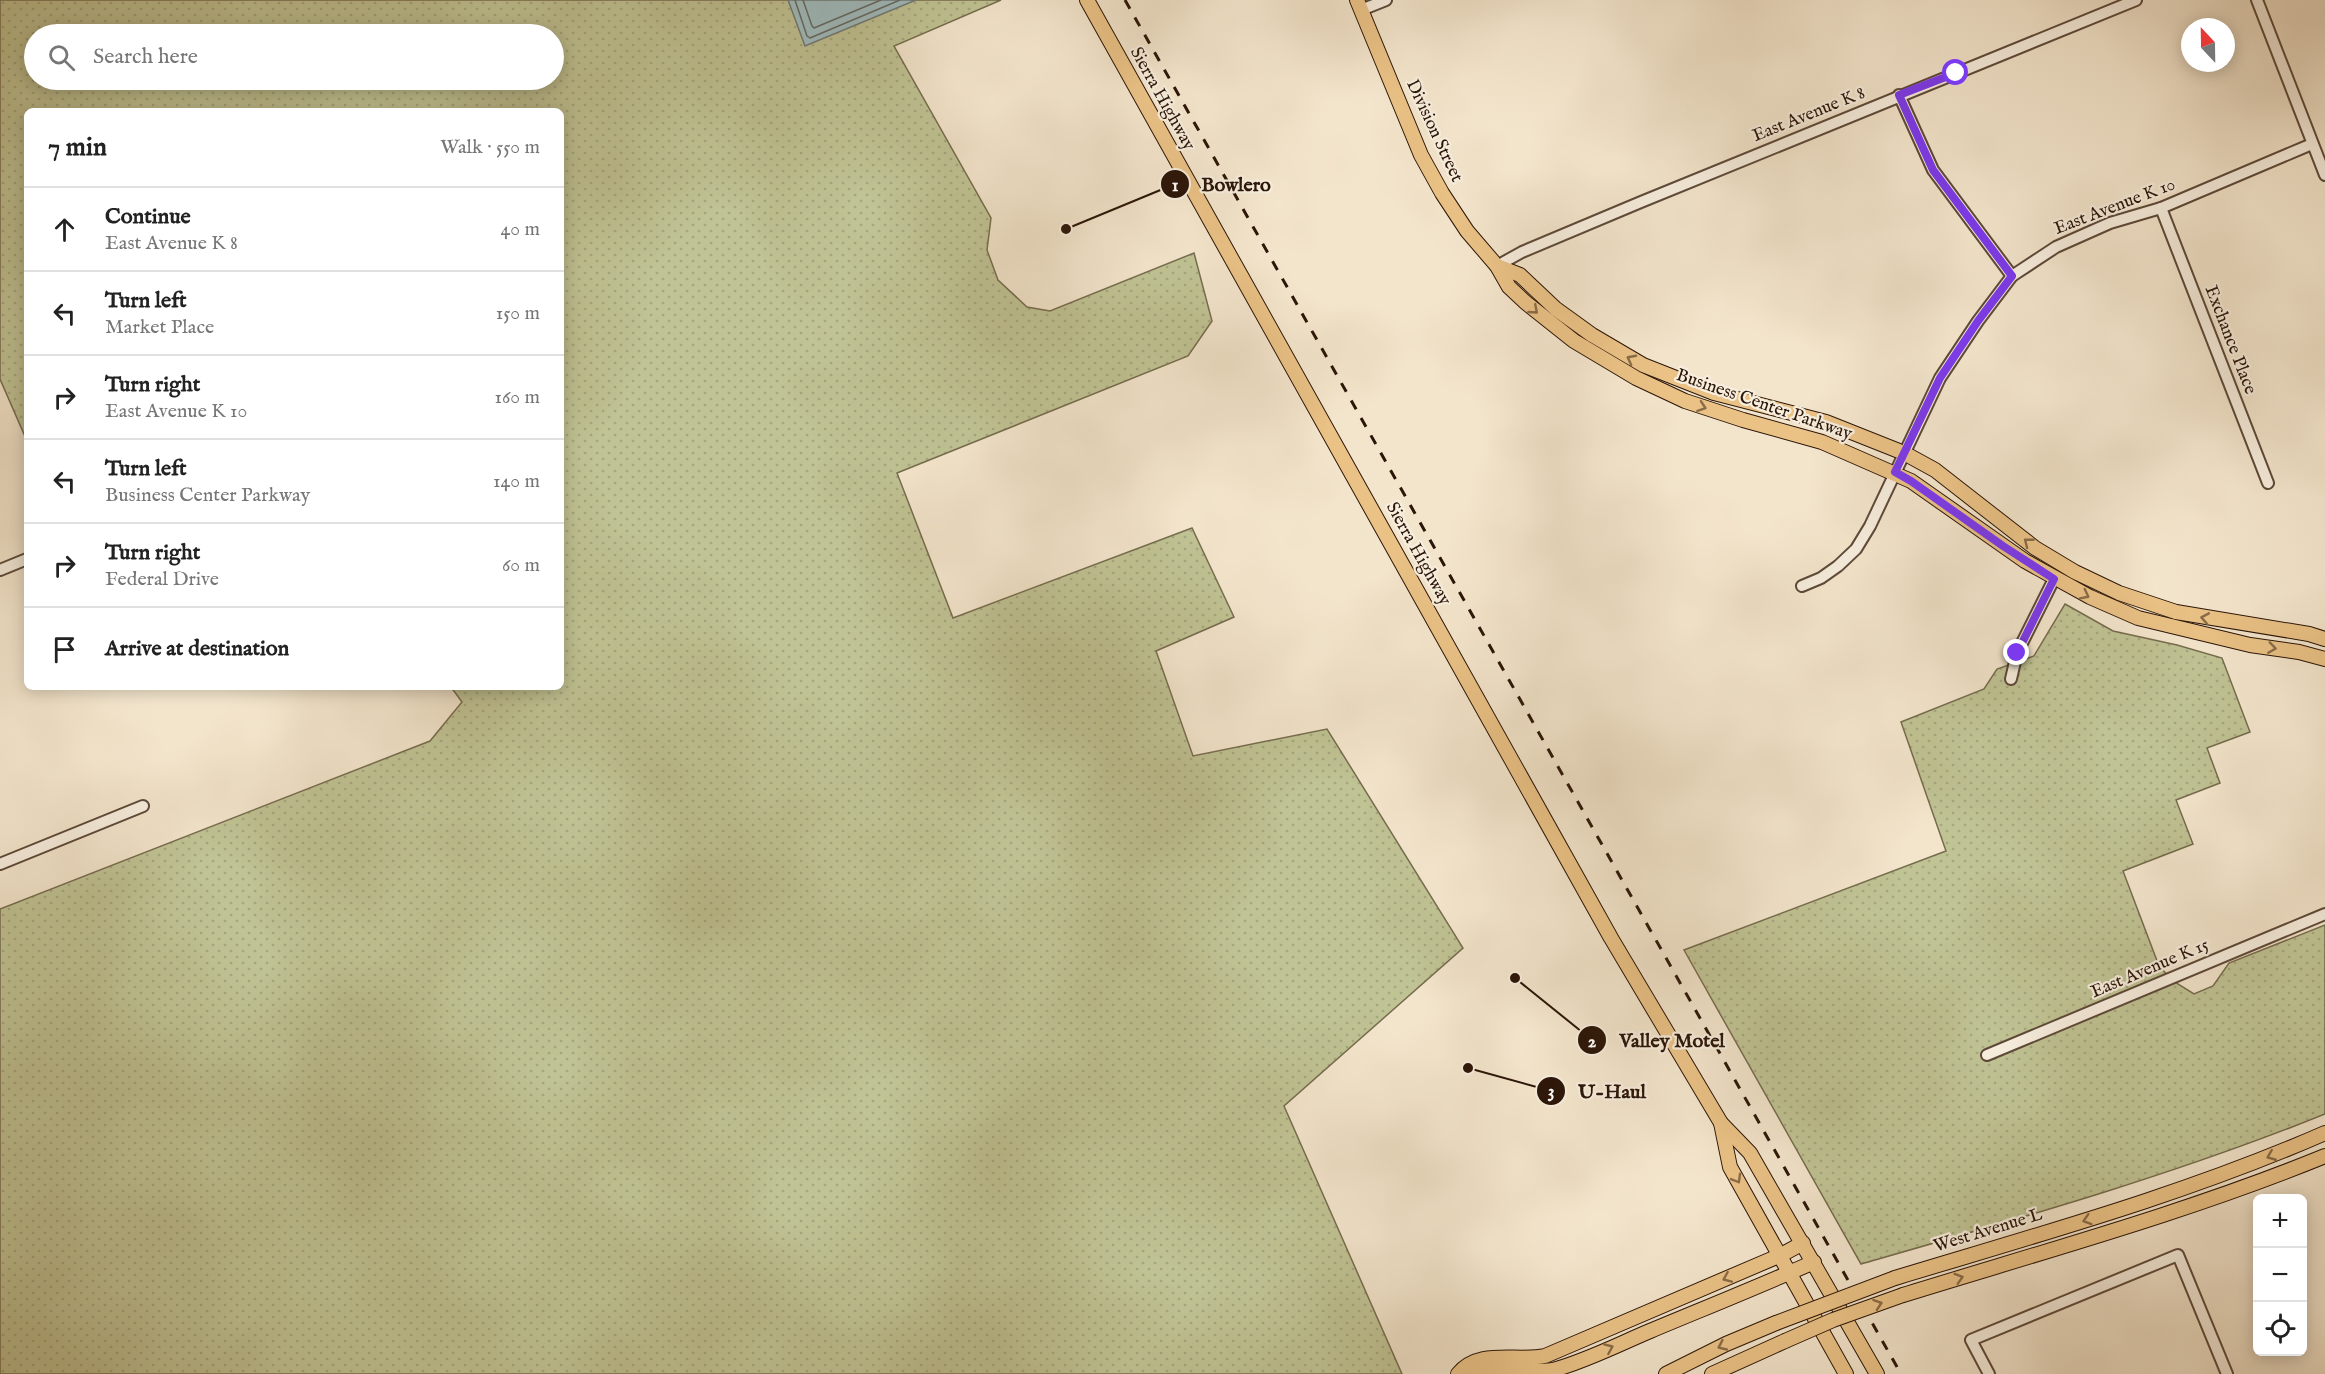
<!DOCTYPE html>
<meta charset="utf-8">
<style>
body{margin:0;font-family:"IM FELL English",serif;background:#f6f6f6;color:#222}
.controls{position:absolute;right:18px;bottom:18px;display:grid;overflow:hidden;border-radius:9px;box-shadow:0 3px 15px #0003}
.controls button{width:54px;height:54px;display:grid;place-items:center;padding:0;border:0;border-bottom:2px solid #e0e0e0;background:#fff;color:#222;font:30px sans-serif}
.compass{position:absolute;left:2181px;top:18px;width:54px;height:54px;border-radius:50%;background:#fff;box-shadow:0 3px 15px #0003;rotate:338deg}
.stop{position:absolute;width:18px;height:18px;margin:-14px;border:4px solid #7c3aed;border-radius:50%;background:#fff}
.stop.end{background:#7c3aed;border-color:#fff;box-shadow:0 2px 6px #0008}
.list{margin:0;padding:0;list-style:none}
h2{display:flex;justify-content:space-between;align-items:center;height:78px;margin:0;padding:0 24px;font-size:26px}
h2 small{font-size:20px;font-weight:400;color:#767676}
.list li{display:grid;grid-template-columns:39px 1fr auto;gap:18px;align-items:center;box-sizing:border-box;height:84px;padding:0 24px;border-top:2px solid #e0e0e0}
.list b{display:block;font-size:22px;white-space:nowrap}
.list p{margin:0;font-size:20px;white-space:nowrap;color:#767676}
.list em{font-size:20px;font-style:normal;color:#767676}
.icon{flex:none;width:33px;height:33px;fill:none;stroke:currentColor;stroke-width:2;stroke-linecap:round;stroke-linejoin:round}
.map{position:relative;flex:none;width:2325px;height:1374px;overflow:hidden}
.search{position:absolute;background:#fff;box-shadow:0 3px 15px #0003;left:24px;top:24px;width:540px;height:66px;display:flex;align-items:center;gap:15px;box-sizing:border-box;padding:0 21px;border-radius:33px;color:#767676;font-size:22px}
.panel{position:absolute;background:#fff;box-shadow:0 3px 15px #0003;left:24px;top:108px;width:540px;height:582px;border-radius:9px}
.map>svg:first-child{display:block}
</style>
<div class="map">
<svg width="2325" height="1374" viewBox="0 0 2325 1374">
<defs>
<pattern id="grass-dots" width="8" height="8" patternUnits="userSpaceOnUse" patternTransform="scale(1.5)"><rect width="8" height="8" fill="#c0c394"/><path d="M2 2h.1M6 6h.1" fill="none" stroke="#a5a77e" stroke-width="1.8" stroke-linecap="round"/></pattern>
</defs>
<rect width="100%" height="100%" fill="#f3e5cc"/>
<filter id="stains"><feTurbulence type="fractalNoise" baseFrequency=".00333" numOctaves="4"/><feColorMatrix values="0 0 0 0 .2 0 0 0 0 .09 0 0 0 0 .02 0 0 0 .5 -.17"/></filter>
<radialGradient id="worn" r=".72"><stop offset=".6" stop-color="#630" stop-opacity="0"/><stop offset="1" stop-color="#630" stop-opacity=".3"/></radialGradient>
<g fill="url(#grass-dots)" stroke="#766c4e" stroke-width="1.5" fill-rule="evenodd">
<path d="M0 0H1001L894 46 991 218 987 250 998 280 1027 307 1050 311 1194 253 1212 321 1188 356 897 473 953 618 1192 528 1234 617 1156 651 1193 756 1327 729 1463 948 1284 1106 1402 1374H0V909L430 741 462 702 451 687H561V111H27V441L0 379ZM34 34H554V80H34Z"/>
<path d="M2065 604 2113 631 2177 645 2222 658 2250 732 2207 748 2220 783 2176 800 2193 844 2123 871 2159 966 2173 981 2194 994 2213 986 2229 963 2325 925V1114C2174 1175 2018 1219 1861 1264L1684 950 1946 851 1901 722 1984 689 1997 669 2034 656Z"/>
</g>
<path fill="#9fbdc1" stroke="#717a77" stroke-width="1.5" d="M788 0H916L805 46Z"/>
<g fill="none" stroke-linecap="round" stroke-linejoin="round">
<g stroke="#656964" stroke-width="1.5">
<path d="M795 0 807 36 810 38 900 0"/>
<path d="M803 0 812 26 814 28 881 0"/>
</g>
<defs>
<g id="minor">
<path d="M2257 0 2325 175"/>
<path d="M1361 10 1386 0"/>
<path d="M1899 95 1933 170 2012 276"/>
<path d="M2161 208 2268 483"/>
<path d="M1497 266 1522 252 1641 202 2136 0"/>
<path d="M0 570 27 559"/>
<path d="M1802 586 1821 578 1838 566 1856 549 1870 526 1940 378 1978 321 2012 276 2056 247 2110 223 2161 208 2312 144"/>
<path d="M2011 679 2017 653 2054 579"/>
<path d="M0 864 143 806"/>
<path d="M1987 1055 2325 914"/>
<path d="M1989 1374 1971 1340 2178 1255 2227 1374"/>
</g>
<g id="major">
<path d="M1087 0 1611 938 1721 1123 1750 1153 1877 1374"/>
<path d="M1357 0 1421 155 1442 193 1467 231 1497 266 1509 287 1525 302 1574 341 1636 378 1685 401 1743 420 1822 442 1911 481 2025 561 2090 597 2138 618 2250 645 2299 652 2325 659"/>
<path d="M1497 266 1520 275 1556 309 1592 335 1643 365 1714 393 1826 422 1904 453 1935 470 2035 548 2075 572 2119 593 2176 612 2309 634 2325 639"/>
<path d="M1721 1123 1730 1167 1846 1374"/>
<path d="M1895 1278C2040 1234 2186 1194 2325 1133"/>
<path d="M1903 1295C2045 1251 2188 1212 2325 1156"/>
<path d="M1458 1374C1479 1348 1516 1362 1545 1356L1781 1255 1803 1243"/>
<path d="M1472 1374C1495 1360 1527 1374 1553 1370 1586 1361 1619 1344 1650 1331 1705 1308 1760 1286 1814 1262"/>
<path d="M1666 1374 1726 1344 1776 1323"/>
<path d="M1712 1374 1785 1341"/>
</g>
</defs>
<use href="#minor" stroke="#5d4939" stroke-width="14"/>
<use href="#major" stroke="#2b1508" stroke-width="16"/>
<use href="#minor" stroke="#f7eede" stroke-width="10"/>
<use href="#major" stroke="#eac286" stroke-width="14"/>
<path stroke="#2b1508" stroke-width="3" stroke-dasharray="10 10" stroke-linecap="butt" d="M1125 0 1901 1374"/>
<defs>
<g id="major-bridge">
<path d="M1776 1323 1895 1278"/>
<path d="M1785 1341 1833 1320 1903 1295"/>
</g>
</defs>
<use href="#major-bridge" stroke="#2b1508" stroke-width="16" stroke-linecap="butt"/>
<use href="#major-bridge" stroke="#eac286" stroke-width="14"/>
</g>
<defs><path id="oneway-chevron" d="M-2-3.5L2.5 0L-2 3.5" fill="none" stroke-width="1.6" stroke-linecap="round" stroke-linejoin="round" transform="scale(1.5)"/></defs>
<g stroke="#8a6c47">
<use href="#oneway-chevron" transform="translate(1534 310) rotate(41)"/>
<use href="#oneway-chevron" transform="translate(1631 359) rotate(-152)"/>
<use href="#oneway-chevron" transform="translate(1702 407) rotate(19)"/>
<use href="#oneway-chevron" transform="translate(2028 542) rotate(-142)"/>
<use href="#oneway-chevron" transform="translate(2085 595) rotate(27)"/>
<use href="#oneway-chevron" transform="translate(2205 618) rotate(-170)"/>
<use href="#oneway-chevron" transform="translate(2272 648) rotate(8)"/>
<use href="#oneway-chevron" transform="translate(2271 1156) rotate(158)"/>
<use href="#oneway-chevron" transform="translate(1737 1179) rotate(60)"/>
<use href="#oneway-chevron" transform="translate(2087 1220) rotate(163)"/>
<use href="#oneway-chevron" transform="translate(1727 1278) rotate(157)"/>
<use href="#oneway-chevron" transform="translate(1959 1278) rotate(-17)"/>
<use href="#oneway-chevron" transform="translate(1878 1304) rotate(-19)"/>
<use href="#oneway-chevron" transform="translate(1722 1346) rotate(155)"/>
<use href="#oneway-chevron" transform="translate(1609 1348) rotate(-23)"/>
</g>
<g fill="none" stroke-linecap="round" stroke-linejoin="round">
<path stroke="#7c3aed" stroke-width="8" d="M1956 73 1899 95 1933 170 2012 276 1978 321 1940 378 1895 472 1911 481 2003 546 2054 579 2017 653"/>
</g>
<g text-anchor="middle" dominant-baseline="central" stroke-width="4.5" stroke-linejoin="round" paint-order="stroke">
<g font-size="18" fill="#2b1508" stroke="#f7eede">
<text transform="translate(1162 99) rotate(61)">Sierra Highway</text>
<text transform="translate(1809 115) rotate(-22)">East Avenue K 8</text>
<text transform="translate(1434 131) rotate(65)">Division Street</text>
<text transform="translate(2115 207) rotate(-21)">East Avenue K 10</text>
<text transform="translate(2230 340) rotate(69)">Exchance Place</text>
<text transform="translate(1764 405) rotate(19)">Business Center Parkway</text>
<text transform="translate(1418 554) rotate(61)">Sierra Highway</text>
<text transform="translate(2150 969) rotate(-23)">East Avenue K 15</text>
<text transform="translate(1988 1231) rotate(-17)">West Avenue L</text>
</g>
</g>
<path fill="none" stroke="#2b1508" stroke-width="2" d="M1066 229L1175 184M1515 978L1592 1040M1468 1068L1551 1091"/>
<g fill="#2b1508" stroke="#f7eede" stroke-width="2">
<circle cx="1066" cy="229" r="6"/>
<circle cx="1515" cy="978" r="6"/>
<circle cx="1468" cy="1068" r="6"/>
<circle cx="1175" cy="184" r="15"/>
<circle cx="1592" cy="1040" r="15"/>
<circle cx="1551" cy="1091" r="15"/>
</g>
<g font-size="18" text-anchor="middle" font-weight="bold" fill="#fff">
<text x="1175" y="191">1</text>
<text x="1592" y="1047">2</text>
<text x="1551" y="1097">3</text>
</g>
<g font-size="20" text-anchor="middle" font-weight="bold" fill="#2b1508" stroke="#f7eede" stroke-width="4.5" stroke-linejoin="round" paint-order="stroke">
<text x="1236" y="191">Bowlero</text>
<text x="1672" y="1047">Valley Motel</text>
<text x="1612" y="1098">U-Haul</text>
</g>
<rect width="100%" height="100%" filter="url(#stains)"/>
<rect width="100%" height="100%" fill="url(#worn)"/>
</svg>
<div class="controls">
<button>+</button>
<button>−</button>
<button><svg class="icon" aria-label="locate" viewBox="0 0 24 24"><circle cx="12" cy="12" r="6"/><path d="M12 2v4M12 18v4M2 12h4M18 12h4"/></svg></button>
</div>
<svg class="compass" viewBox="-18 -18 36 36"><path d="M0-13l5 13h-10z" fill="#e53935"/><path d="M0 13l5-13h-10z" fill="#767676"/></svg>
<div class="stop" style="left:1956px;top:73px"></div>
<div class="stop end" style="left:2017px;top:653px"></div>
<div class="search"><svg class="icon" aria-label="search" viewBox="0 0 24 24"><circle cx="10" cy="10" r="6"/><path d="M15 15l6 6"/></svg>Search here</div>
<section class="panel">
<h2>7 min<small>Walk · 550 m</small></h2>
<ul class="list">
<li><svg class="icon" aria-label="ahead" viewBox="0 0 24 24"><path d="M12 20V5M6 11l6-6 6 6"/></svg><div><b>Continue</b><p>East Avenue K 8</p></div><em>40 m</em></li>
<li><svg class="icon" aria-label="left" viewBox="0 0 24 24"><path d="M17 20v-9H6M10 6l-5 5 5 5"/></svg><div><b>Turn left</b><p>Market Place</p></div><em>150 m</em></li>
<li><svg class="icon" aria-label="right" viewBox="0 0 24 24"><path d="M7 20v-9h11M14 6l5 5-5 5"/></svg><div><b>Turn right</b><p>East Avenue K 10</p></div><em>160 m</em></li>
<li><svg class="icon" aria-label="left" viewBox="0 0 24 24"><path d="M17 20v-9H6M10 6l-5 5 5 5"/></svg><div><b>Turn left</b><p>Business Center Parkway</p></div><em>140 m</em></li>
<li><svg class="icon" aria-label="right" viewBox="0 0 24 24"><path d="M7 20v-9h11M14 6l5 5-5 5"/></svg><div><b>Turn right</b><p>Federal Drive</p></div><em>60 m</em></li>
<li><svg class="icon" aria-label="arrive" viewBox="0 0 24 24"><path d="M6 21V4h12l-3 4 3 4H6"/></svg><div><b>Arrive at destination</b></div></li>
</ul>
</section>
</div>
